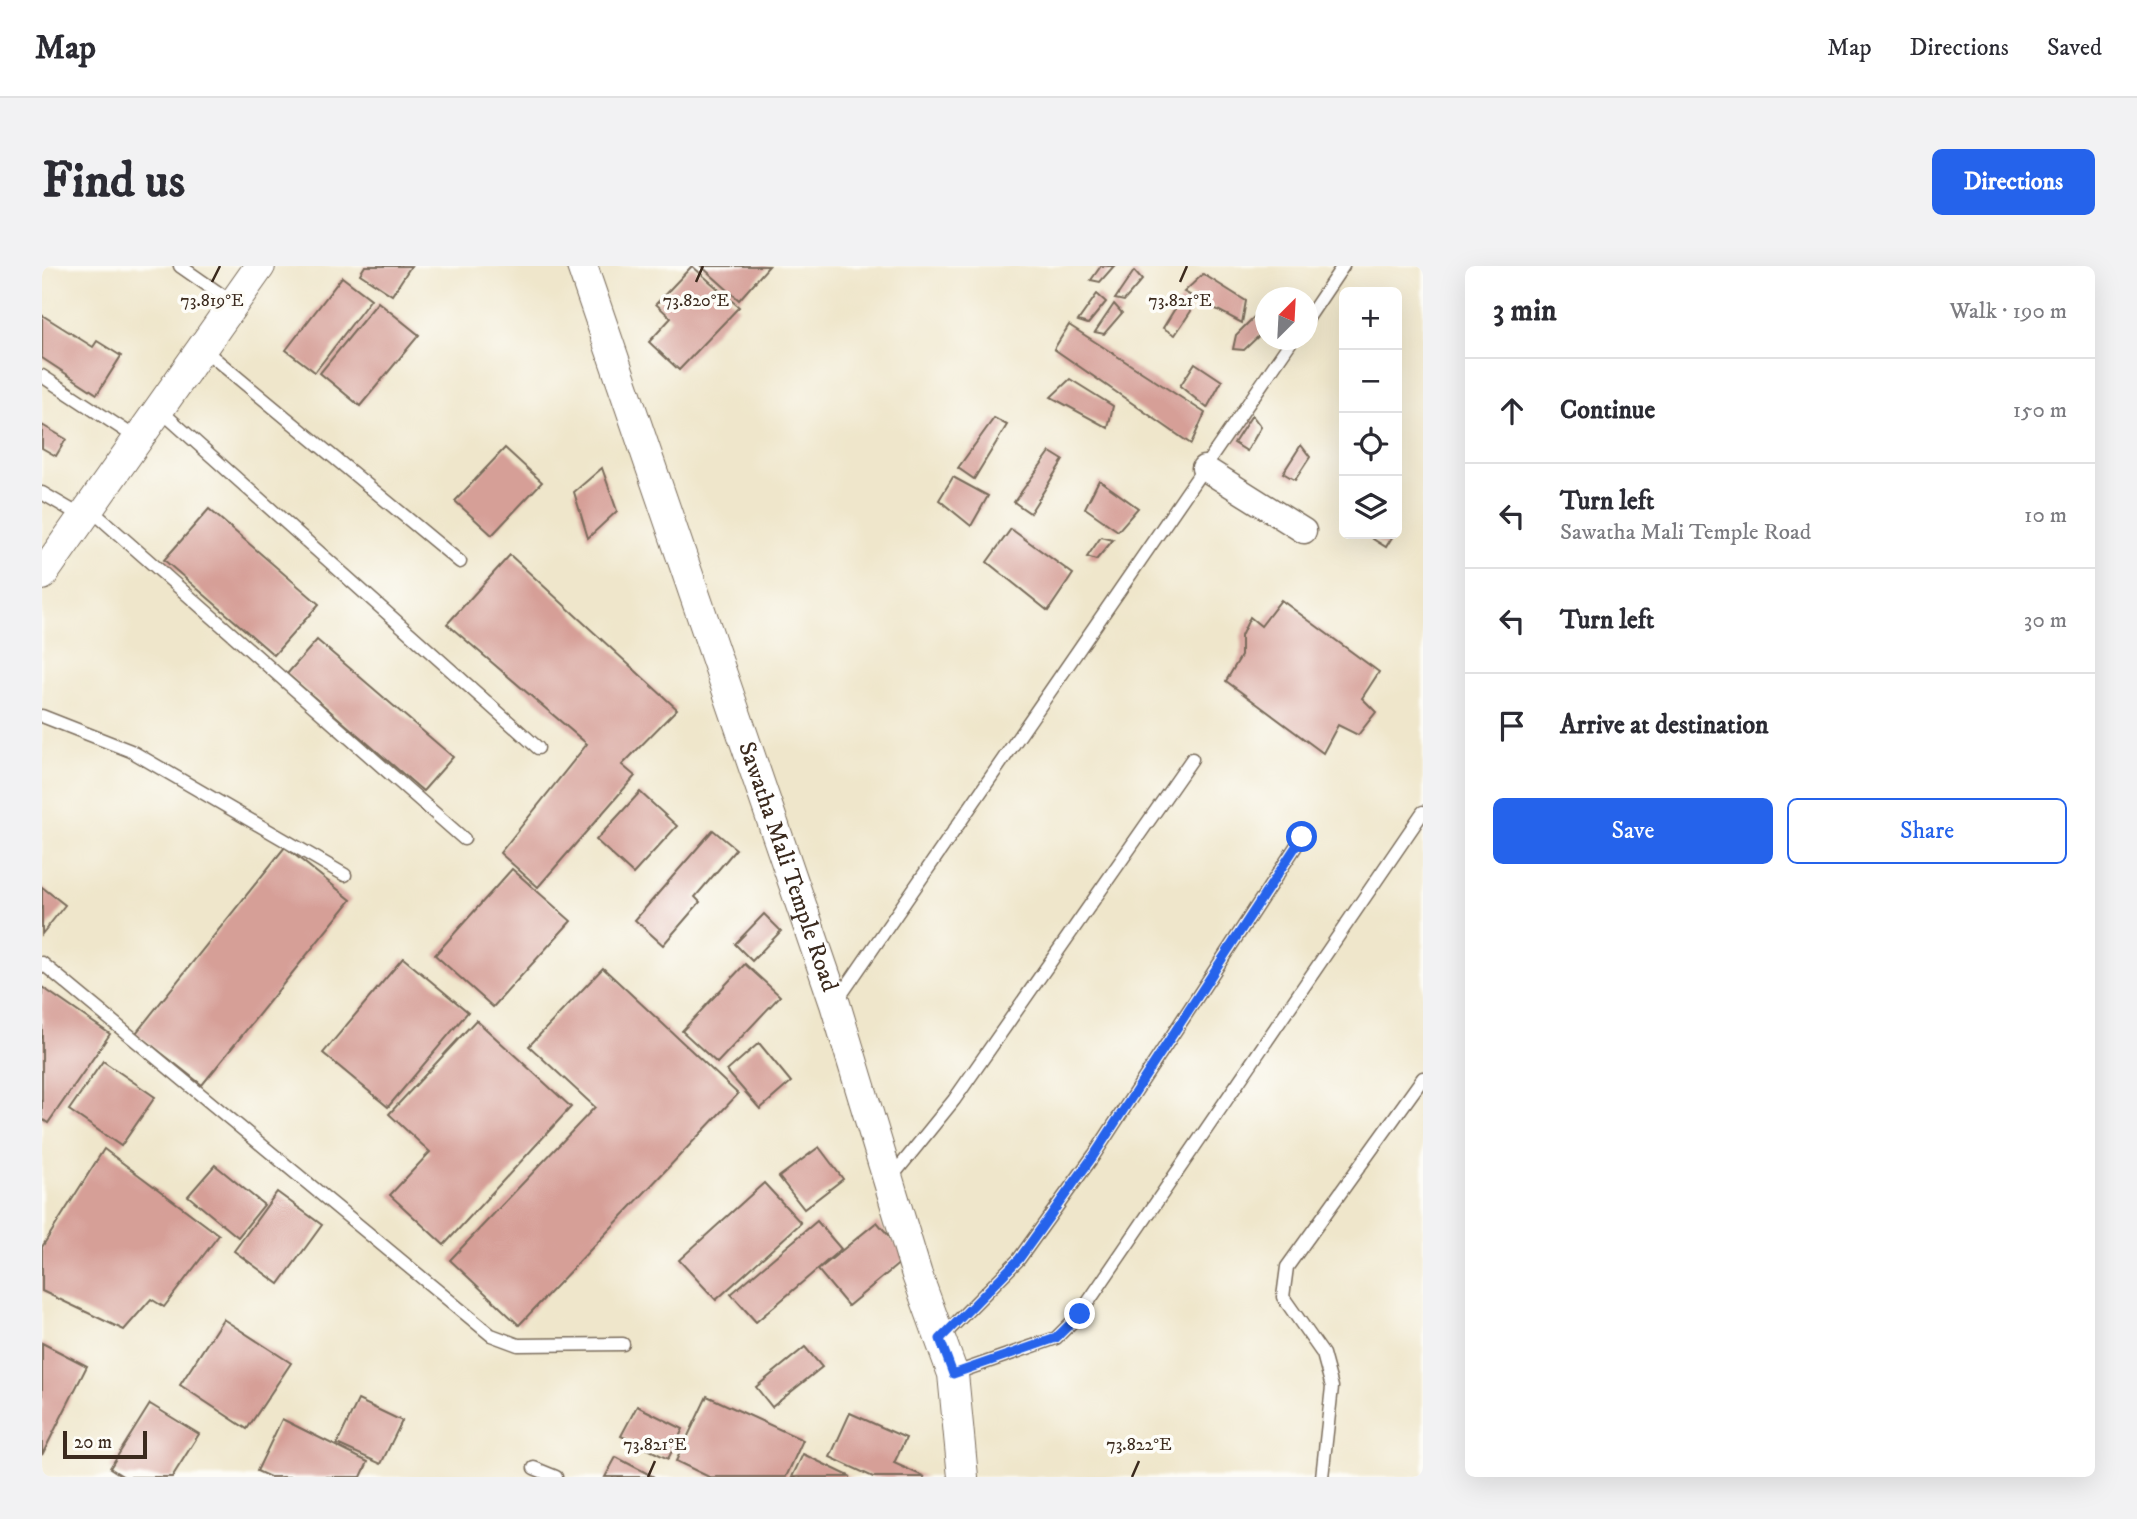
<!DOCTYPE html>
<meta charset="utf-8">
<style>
body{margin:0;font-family:"IM FELL DW Pica",serif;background:#f2f2f3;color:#2b2b33}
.controls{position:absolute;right:21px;top:21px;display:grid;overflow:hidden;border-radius:10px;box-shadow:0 7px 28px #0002}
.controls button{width:63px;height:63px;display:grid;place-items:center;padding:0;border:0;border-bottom:2px solid #e1e1e2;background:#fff;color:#2b2b33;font:35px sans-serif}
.compass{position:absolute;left:1213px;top:21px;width:63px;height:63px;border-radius:50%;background:#fff;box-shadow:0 7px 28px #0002;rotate:24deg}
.scale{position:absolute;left:21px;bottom:18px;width:84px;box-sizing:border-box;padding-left:7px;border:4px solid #3b2a1e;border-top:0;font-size:19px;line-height:24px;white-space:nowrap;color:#3b2a1e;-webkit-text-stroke:5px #fdfcf7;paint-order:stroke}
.stop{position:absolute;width:21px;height:21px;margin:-16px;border:5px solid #2563eb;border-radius:50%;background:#fff}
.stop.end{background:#2563eb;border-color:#fff;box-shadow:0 2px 7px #0008}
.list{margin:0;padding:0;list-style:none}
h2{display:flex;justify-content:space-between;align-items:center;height:91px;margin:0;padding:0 28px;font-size:30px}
h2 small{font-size:23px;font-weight:400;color:#7c7c81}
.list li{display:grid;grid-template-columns:46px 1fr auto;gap:21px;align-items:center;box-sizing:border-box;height:105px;padding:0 28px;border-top:2px solid #e1e1e2}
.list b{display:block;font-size:26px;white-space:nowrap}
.list p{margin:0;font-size:23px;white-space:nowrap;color:#7c7c81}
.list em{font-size:23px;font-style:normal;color:#7c7c81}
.actions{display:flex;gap:14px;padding:21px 28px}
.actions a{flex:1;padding:16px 0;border:2px solid #2563eb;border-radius:10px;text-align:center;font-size:24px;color:#2563eb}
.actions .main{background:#2563eb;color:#fff}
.icon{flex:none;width:38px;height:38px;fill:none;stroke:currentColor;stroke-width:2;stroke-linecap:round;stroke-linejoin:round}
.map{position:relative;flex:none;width:1381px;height:1211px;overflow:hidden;border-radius:10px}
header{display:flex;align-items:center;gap:42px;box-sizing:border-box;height:98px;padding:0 35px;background:#fff;border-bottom:2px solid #e1e1e2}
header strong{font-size:33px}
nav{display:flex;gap:38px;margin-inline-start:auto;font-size:24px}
.intro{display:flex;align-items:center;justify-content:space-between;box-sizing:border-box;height:168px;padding:0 42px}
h1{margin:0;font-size:49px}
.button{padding:18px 32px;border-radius:10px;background:#2563eb;color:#fff;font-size:24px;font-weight:700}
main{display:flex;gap:42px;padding:0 42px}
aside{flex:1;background:#fff;border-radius:10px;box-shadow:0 7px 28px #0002}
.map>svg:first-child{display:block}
</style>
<header>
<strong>Map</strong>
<nav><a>Map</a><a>Directions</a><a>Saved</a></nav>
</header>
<div class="intro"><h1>Find us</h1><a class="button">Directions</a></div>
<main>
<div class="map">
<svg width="1381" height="1211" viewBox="0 0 1381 1211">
<rect width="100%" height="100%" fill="#fdfcf7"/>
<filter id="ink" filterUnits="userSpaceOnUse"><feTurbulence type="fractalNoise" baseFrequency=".0143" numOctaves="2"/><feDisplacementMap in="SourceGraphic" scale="14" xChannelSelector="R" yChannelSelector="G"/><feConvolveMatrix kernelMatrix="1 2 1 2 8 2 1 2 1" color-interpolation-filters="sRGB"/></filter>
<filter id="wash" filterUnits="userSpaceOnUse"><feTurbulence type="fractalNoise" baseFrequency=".00686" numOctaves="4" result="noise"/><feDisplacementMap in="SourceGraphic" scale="28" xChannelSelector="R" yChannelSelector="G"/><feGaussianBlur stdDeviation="1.57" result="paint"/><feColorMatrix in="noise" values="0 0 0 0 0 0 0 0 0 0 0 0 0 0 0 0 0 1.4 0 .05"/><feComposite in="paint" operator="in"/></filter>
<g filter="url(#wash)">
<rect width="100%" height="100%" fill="#efe6cb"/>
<g id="blocks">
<g fill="#d69f97">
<path d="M323 0H369L350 29 318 8Z"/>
<path d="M650 0 697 41 637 104 607 76 629 52 614 38Z"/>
<path d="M659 0H727L697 34Z"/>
<path d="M1059 0H1072L1058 16 1049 14Z"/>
<path d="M1092 5 1100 14 1082 35 1073 33Z"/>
<path d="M1161 8 1204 35 1200 57 1142 26Z"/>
<path d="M300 11 329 33 273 106 244 84Z"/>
<path d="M1055 28 1064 36 1046 58 1036 55Z"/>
<path d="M1139 33 1149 45 1133 69 1121 62Z"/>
<path d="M336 36 377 69 318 140 278 107Z"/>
<path d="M1072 38 1080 47 1062 68 1053 66Z"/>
<path d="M0 49 51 81 55 75 79 90 55 128 0 92Z"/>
<path d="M1212 51 1224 63 1202 84 1191 83 1194 69Z"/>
<path d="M1027 59 1163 147 1149 178 1012 83Z"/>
<path d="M1153 97 1180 115 1165 142 1138 120Z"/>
<path d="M1028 113 1071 140 1066 162 1009 131Z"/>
<path d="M1210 149 1219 161 1205 185 1192 177Z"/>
<path d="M952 152 965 159 932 213 916 202Z"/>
<path d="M0 159 24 173 14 190 0 182Z"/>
<path d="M1259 179 1268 191 1253 214 1241 207Z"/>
<path d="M463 182 500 216 450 269 413 235Z"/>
<path d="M1008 186 1021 194 988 247 972 236Z"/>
<path d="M560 202 575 245 546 272 532 226Z"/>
<path d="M911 211 946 230 929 260 897 234Z"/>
<path d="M1057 214 1096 242 1076 265 1043 242Z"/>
<path d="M167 243 277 338 232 389 122 294Z"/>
<path d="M969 263 1031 308 1006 345 945 296Z"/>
<path d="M1335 268H1352L1344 281 1331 273Z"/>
<path d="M1059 271 1071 274 1054 294 1045 291Z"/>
<path d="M468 289 635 443 580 499 593 510 496 621 458 587 545 478 405 358Z"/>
<path d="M1239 334 1337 406 1320 432 1334 446 1316 469 1296 459 1281 487 1184 415 1199 390V370L1208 351 1219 360Z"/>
<path d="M275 374 411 491 381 525 245 408Z"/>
<path d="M598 526 635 560 591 608 554 574Z"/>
<path d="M671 564 694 583 653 631 658 636 621 679 593 654Z"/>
<path d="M243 581 309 634 160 819 94 767Z"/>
<path d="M470 603 529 655 451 741 393 689Z"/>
<path d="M0 621 23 639 0 668Z"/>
<path d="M722 648 739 665 710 695 693 678Z"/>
<path d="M361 692 426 746 346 841 281 787Z"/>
<path d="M703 698 738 730 675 797 640 765Z"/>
<path d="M561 702 696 828 477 1059 408 994 553 841 487 780Z"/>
<path d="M0 721 68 768 6 857 0 853Z"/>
<path d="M434 754 529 841 402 979 348 929 388 886 347 848Z"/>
<path d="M717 777 749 816 718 843 685 805Z"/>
<path d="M61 795 113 831 79 880 27 844Z"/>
<path d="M777 881 801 913 762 943 737 911Z"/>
<path d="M62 883 177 969 122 1041 109 1033 82 1064 0 1025V981Z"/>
<path d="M173 899 222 939 196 971 146 930Z"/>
<path d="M722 917 759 957 674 1034 637 994Z"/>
<path d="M235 926 280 959 237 1018 192 985Z"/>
<path d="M775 955 799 983 714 1056 689 1028Z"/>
<path d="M835 956 865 991 806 1040 776 1004Z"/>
<path d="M181 1053 249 1097 205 1163 138 1119Z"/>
<path d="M0 1077 45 1100 0 1189Z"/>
<path d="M763 1081 780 1101 730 1141 714 1121Z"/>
<path d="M665 1130 761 1174 744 1211H667L634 1195Z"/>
<path d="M316 1134 360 1155 339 1198 295 1178Z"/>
<path d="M108 1138 157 1168 130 1211H82L68 1202Z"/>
<path d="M595 1140 641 1163 626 1193 579 1170Z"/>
<path d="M808 1147 864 1172 852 1197 883 1211H831L788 1191Z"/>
<path d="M240 1153 326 1196 319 1211H228L215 1205Z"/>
<path d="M761 1188 809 1211H750Z"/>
<path d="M574 1191 612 1211H563Z"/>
</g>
</g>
</g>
<g filter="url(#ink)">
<use href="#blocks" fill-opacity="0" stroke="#7a6c5b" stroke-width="2"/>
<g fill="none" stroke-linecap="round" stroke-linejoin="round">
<defs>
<g id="service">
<path d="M138 0 191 37"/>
<path d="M1266 52 1301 0"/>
<path d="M160 82 418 296"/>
<path d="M0 110 96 173"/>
<path d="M118 144 496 482"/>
<path d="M0 227 41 251"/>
<path d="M47 242 422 573"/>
<path d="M0 450 89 485 303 609"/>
<path d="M0 697 449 1069 476 1079 581 1078"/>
<path d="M794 736 1250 74"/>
<path d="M848 913 912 834 1150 493"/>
<path d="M899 1072 977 993 1052 889 1260 571"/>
<path d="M911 1108 1014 1072 1038 1048 1381 546"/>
<path d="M492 1202 514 1211"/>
<path d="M1280 1211 1290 1121 1281 1088 1241 1031 1245 1001 1381 812"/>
</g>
<path id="minor" d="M1162 202 1262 265"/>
<g id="tertiary">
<path id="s1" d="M540 0 793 738 875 1009 911 1108 921 1211"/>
<path d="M0 309 218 0"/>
</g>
</defs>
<use href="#service" stroke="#7a6c5b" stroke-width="15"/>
<use href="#minor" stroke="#7a6c5b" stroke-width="27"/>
<use href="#tertiary" stroke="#7a6c5b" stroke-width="32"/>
<use href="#service" stroke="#fff" stroke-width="12"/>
<use href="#minor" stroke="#fff" stroke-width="24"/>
<use href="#tertiary" stroke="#fff" stroke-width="30"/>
</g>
</g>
<g fill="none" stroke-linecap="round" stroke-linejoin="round" filter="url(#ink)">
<path stroke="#2563eb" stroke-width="9" d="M1038 1048 1014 1072 911 1108 898 1073 977 993 1052 889 1260 571"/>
</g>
<path fill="none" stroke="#3b2a1e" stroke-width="2.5" d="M170 16 178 0M654 16 661 0M1138 16 1145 0M606 1211 613 1195M1090 1211 1097 1195"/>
<g text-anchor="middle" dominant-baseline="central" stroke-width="7" stroke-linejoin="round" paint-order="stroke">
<g font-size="24" fill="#3b2a1e" stroke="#fdfcf7">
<text stroke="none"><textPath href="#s1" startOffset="635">Sawatha Mali Temple Road</textPath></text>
</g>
</g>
<g font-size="18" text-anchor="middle" fill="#3b2a1e" stroke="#fdfcf7" stroke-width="7" stroke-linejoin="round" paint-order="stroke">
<text x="170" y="40">73.819°E</text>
<text x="654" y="40">73.820°E</text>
<text x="1138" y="40">73.821°E</text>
<text x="613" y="1184">73.821°E</text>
<text x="1097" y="1184">73.822°E</text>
</g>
</svg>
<div class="controls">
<button>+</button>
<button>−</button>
<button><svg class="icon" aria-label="locate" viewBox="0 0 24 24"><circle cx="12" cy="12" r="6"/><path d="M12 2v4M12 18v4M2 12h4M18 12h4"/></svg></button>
<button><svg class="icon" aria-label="layers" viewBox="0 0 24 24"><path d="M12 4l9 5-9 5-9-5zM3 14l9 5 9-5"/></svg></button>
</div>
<svg class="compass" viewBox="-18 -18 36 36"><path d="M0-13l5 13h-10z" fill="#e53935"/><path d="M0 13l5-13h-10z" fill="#7c7c81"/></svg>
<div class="scale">20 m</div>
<div class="stop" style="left:1260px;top:571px"></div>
<div class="stop end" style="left:1038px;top:1048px"></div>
</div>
<aside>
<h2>3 min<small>Walk · 190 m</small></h2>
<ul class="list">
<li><svg class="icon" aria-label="ahead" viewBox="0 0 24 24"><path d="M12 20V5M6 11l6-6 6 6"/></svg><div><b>Continue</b></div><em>150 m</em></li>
<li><svg class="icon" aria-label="left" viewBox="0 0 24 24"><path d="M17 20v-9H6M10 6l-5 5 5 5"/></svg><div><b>Turn left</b><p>Sawatha Mali Temple Road</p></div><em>10 m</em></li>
<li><svg class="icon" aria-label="left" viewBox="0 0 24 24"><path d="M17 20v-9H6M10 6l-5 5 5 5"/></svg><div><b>Turn left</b></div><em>30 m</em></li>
<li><svg class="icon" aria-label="arrive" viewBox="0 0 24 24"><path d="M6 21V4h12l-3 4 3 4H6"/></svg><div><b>Arrive at destination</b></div></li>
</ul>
<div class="actions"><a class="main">Save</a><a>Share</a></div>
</aside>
</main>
